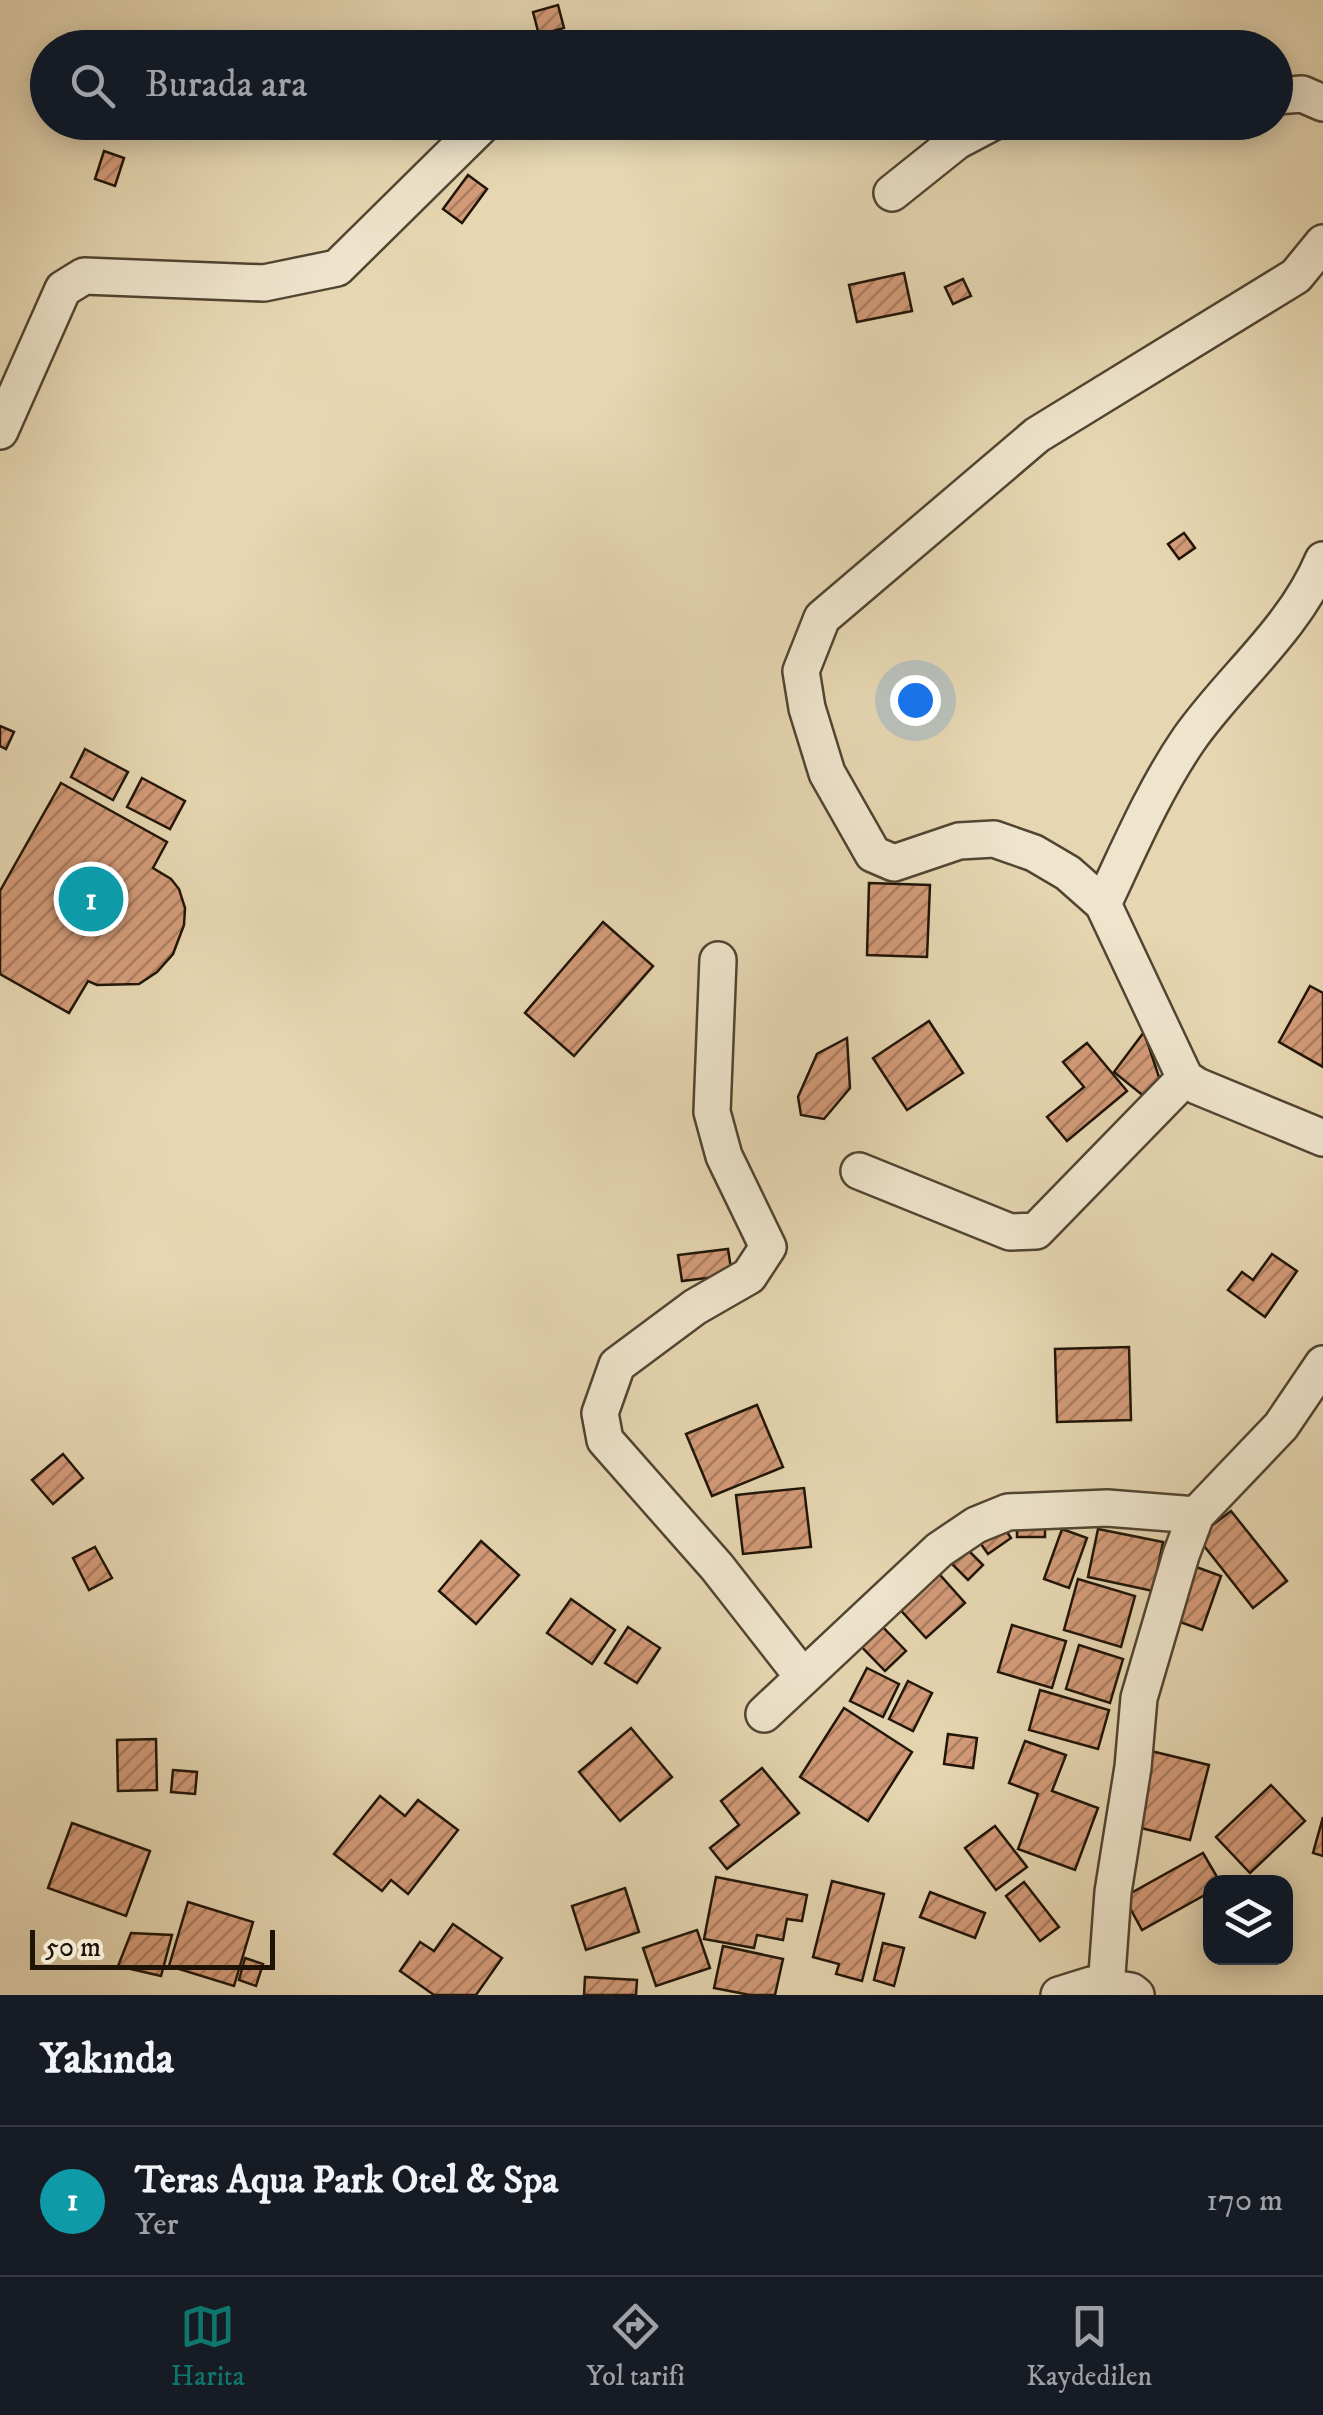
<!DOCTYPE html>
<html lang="tr">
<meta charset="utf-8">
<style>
body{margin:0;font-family:"IM FELL DW Pica",serif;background:#242831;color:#f1f3f6}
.controls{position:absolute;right:30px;bottom:30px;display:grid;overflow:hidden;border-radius:20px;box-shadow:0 5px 25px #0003}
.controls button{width:90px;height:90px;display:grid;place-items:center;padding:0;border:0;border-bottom:2px solid #363941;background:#171b24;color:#f1f3f6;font:50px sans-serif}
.scale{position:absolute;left:30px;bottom:25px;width:245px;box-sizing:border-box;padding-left:10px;border:5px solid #1f1407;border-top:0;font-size:28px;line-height:35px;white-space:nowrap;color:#1f1407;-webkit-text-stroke:8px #efe5cd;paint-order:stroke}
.you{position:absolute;left:915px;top:700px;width:35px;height:35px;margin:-25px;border:8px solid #fff;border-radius:50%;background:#1a73e8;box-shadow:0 0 0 15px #1a73e833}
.badge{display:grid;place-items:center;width:65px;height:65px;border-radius:50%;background:#0f766e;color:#fff;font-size:32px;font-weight:700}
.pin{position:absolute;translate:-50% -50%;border:5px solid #fff;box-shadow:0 2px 10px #0006}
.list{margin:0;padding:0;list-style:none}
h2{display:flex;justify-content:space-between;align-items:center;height:130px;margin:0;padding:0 40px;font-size:42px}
h2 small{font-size:32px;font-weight:400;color:#9ea1a6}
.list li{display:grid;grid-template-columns:65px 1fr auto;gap:30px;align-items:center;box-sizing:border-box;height:150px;padding:0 40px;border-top:2px solid #363941}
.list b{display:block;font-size:38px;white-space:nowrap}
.list p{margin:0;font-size:32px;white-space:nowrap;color:#9ea1a6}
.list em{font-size:32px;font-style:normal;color:#9ea1a6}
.icon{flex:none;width:55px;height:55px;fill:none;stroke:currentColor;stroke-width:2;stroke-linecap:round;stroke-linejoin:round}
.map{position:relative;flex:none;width:1323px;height:1995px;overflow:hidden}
.search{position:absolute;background:#171b24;box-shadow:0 5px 25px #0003;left:30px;right:30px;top:30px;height:110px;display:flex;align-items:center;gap:25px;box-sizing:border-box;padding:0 35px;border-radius:55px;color:#9ea1a6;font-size:38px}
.sheet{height:280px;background:#171b24}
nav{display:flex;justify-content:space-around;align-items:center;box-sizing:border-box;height:140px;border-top:2px solid #363941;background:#171b24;font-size:28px;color:#9ea1a6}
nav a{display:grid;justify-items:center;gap:5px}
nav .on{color:#0f766e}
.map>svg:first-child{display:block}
</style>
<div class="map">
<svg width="1323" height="1995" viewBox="0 0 1323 1995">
<defs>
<pattern id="building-hatch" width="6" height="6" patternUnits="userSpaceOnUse" patternTransform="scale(2.5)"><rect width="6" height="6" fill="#d49b79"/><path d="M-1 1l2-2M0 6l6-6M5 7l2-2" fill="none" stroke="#ab7d61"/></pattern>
</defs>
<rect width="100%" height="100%" fill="#e6d7b2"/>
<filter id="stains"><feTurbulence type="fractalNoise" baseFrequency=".002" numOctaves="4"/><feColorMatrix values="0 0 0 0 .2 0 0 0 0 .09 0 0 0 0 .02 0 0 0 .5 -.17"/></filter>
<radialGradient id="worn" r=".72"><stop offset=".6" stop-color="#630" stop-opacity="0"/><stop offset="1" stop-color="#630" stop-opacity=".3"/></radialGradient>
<g fill="url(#building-hatch)" stroke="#1f1407" stroke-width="2.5">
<path d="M558 5 564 28 539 35 533 12Z"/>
<path d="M104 151 124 158 115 186 95 179Z"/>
<path d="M468 175 487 189 462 223 443 209Z"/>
<path d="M904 273 912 311 857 322 849 285Z"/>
<path d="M963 279 971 296 953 304 945 287Z"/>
<path d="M1184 533 1195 548 1179 559 1168 544Z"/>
<path d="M0 726 14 732 6 749 0 746Z"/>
<path d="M85 749 128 772 113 800 71 777Z"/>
<path d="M142 778 185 801 170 829 127 807Z"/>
<path d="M61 783 167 842 153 868 171 879 179 889 185 908 184 925 173 954 157 972 139 984 97 985 88 981 69 1013 0 974V891Z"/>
<path d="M869 883 930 885 927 957 867 955Z"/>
<path d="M603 922 653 966 574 1056 525 1013Z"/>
<path d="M1310 986 1323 993V1067L1279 1042Z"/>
<path d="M929 1021 963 1073 907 1110 873 1058Z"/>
<path d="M1144 1032 1162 1086 1146 1098 1114 1072Z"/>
<path d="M847 1038 850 1088 824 1119 801 1115 798 1097 817 1054Z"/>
<path d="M1087 1043 1127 1091 1067 1141 1047 1117 1084 1087 1063 1062Z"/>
<path d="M728 1249 732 1275 682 1281 678 1255Z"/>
<path d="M1272 1254 1297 1271 1265 1317 1228 1290 1242 1272 1253 1280Z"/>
<path d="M1129 1347 1131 1420 1057 1422 1055 1349Z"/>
<path d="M757 1405 783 1467 712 1496 686 1434Z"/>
<path d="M63 1454 83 1478 53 1504 32 1480Z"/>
<path d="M804 1488 811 1547 743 1554 736 1495Z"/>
<path d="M1231 1511 1287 1581 1253 1608 1197 1537Z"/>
<path d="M1045 1516V1537H1017V1517Z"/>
<path d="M1000 1522 1011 1538 988 1554 976 1537Z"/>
<path d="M1062 1529 1087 1538 1069 1588 1044 1579Z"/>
<path d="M1098 1529 1163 1542 1153 1591 1088 1577Z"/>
<path d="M481 1541 519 1575 476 1624 439 1591Z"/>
<path d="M963 1545 983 1565 968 1580 948 1560Z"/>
<path d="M95 1547 112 1578 89 1590 73 1558Z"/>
<path d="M925 1558 965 1603 926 1638 886 1594Z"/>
<path d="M1188 1564 1221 1576 1202 1630 1169 1618Z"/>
<path d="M1078 1579 1135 1596 1121 1647 1064 1630Z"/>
<path d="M571 1599 615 1630 592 1664 547 1633Z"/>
<path d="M875 1619 906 1651 885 1671 854 1639Z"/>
<path d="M1012 1625 1066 1641 1052 1688 998 1672Z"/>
<path d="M628 1627 660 1648 637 1683 605 1663Z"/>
<path d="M1079 1645 1123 1659 1110 1703 1066 1689Z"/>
<path d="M867 1668 899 1684 883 1717 850 1701Z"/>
<path d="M908 1681 932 1693 913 1731 889 1719Z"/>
<path d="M1040 1690 1109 1710 1098 1749 1029 1730Z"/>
<path d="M844 1708 912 1752 868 1821 800 1777Z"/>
<path d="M631 1728 672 1777 620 1821 579 1772Z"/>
<path d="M948 1734 977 1738 973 1768 944 1764Z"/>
<path d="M156 1739 157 1790 118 1791 117 1740Z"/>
<path d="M1025 1741 1066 1755 1052 1791 1098 1808 1075 1870 1018 1849 1038 1794 1009 1783Z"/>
<path d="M1151 1751 1209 1765 1190 1840 1133 1826Z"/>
<path d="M762 1768 799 1813 727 1869 710 1848 739 1825 721 1801Z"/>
<path d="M173 1770 197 1772 195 1794 171 1792Z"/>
<path d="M1271 1785 1305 1821 1250 1873 1216 1837Z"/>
<path d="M380 1796 405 1816 418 1800 458 1830 408 1894 391 1880 382 1891 334 1854Z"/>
<path d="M1323 1817V1856L1313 1853Z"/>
<path d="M72 1823 150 1851 126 1916 48 1888Z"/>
<path d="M995 1826 1027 1867 996 1890 965 1848Z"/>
<path d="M1203 1853 1220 1882H1210V1892L1142 1930 1124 1897Z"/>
<path d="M716 1877 807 1895 802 1921 787 1919 783 1940 757 1935 754 1948 704 1939Z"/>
<path d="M832 1881 884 1894 862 1981 836 1974 839 1964 813 1957Z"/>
<path d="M1024 1882 1059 1927 1040 1941 1006 1896Z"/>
<path d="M625 1888 639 1932 586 1950 572 1906Z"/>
<path d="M930 1892 985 1913 975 1938 920 1917Z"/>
<path d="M188 1902 253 1922 234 1986 169 1966Z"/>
<path d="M453 1924 502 1958 476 1995H434L400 1971 420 1942 434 1951Z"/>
<path d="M697 1930 710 1968 656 1986 643 1948Z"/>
<path d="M131 1933 172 1935 161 1976 118 1966Z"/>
<path d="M883 1943 904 1948 894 1986 874 1980Z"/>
<path d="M723 1946 783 1959 775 1995H750L714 1988Z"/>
<path d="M245 1958 263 1964 256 1986 239 1980Z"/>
<path d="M585 1977 637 1980 636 1995H584Z"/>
</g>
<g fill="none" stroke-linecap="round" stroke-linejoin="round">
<defs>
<g id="minor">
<path d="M1276 96 1302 94 1323 103"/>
<path d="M892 193 957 141 993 122"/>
<path d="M1323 243 1296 276 1037 435 822 618 801 671 807 708 827 773 873 854 894 863 959 841 994 839 1034 853 1068 873 1103 904 1185 1078 1197 1086 1323 1138"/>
<path d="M0 431 63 289 84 276 264 283 337 268 485 122"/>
<path d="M1103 904C1129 849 1154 790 1189 739 1232 678 1293 631 1323 560"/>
<path d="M718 960 712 1112 724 1156 768 1247 749 1276 695 1307 617 1365 600 1413 605 1440 717 1567 803 1677"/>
<path d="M859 1171 1010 1232 1036 1231 1185 1078"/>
<path d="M764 1714 939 1550 976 1525 1008 1512 1107 1508 1196 1515"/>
<path d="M1106 1988 1113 1892 1133 1767 1139 1698 1181 1555 1196 1515 1281 1426 1323 1364"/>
<path d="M1059 1995 1091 1985 1131 1991 1136 1995"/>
</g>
</defs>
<use href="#minor" stroke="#514532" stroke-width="40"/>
<use href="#minor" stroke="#efe5cd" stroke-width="35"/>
</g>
<rect width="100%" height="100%" filter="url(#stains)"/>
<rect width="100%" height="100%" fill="url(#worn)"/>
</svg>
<div class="controls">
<button><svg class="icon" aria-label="layers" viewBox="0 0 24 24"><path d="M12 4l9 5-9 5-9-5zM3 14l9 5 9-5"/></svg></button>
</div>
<div class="scale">50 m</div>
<div class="you"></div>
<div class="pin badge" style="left:91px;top:899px;background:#0f9aa8">1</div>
<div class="search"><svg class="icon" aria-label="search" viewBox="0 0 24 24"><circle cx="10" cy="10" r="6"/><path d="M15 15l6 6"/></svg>Burada ara</div>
</div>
<section class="sheet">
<h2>Yakında<small></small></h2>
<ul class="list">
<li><span class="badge" style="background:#0f9aa8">1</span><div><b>Teras Aqua Park Otel &amp; Spa</b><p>Yer</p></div><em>170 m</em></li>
</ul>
</section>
<nav>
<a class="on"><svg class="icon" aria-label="map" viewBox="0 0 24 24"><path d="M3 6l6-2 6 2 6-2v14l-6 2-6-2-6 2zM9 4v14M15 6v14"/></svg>Harita</a>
<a><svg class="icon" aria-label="directions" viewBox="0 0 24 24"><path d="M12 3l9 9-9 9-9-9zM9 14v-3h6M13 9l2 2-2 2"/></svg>Yol tarifi</a>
<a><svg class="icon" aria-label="saved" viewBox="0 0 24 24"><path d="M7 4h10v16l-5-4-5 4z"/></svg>Kaydedilen</a>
</nav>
